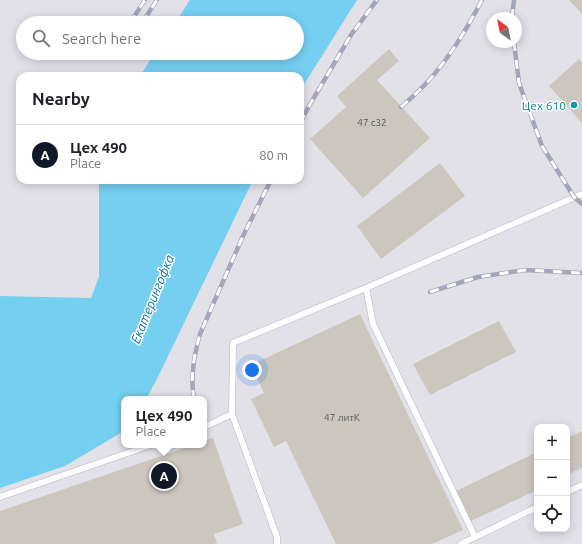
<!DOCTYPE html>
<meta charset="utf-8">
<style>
body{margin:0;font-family:Ubuntu,sans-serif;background:#f2f2f2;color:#202124}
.controls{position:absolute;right:12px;bottom:12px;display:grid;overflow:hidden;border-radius:8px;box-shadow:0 2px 10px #0003}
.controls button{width:36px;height:36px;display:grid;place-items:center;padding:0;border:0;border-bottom:1px solid #e0e0e0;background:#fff;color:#202124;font:20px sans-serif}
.compass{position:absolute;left:486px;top:12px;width:36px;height:36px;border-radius:50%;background:#fff;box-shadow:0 2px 10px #0003;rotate:328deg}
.you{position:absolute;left:252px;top:370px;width:14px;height:14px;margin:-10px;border:3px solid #fff;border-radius:50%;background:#1a73e8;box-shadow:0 0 0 6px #1a73e833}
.badge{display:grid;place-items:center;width:26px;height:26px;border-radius:50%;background:#111827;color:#fff;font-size:13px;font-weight:700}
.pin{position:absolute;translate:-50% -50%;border:2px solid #fff;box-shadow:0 1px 4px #0006}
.popup{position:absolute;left:121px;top:396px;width:86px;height:52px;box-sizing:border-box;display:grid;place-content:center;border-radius:8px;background:#fff;filter:drop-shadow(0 1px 3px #0005);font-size:13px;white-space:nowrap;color:#757577}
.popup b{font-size:15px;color:#202124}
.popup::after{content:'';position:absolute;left:50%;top:100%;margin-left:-8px;border:8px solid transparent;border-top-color:#fff}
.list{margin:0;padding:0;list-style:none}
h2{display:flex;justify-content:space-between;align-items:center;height:52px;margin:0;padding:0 16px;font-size:17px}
h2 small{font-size:13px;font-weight:400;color:#757577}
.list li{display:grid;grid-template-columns:26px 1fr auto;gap:12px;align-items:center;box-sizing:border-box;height:60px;padding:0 16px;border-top:1px solid #e0e0e0}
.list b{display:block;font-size:15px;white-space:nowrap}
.list p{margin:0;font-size:13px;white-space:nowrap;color:#757577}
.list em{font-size:13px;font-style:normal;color:#757577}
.icon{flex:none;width:22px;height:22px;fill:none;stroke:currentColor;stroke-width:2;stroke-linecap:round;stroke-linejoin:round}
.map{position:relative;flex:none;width:582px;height:544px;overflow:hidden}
.search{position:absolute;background:#fff;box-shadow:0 2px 10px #0003;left:16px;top:16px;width:288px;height:44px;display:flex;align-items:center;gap:10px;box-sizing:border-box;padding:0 14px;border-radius:22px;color:#757577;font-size:15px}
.panel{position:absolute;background:#fff;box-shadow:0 2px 10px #0003;left:16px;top:72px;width:288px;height:112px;border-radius:12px}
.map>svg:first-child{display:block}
</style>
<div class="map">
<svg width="582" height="544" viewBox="0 0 582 544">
<rect width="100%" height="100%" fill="#efe9e1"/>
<g fill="#e3e1e8" fill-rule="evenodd">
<path d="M0 0H190L175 23H23V53H155L140 76H20V180H99V277L91 298 0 296Z"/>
<path d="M357 0H582V544H0V488L65 466 124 431V445H204V399H146L158 377 253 180H300V91ZM492 18H516V42H492ZM537 427H567V529H537Z"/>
</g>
<g fill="#75cff0">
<path d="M190 0H357L300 91V76H140L155 53H297V23H175Z"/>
<path d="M99 180H253L158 377 146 399H124V431L65 466 0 488V296L91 298 99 277Z"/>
</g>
<g fill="#cbc7bf">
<path d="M569 0H582V14Z"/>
<path d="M389 49 399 61 377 80 430 138 363 198 310 139 346 107 337 96Z"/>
<path d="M579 59 582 63V123L549 86Z"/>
<path d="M440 163 465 196 381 259 357 226Z"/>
<path d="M360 314 463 530 432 544H336L286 441 274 447 251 399 264 393 251 365Z"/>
<path d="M499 321 516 352 430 395 413 364Z"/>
<path d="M582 431V468L567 475V438Z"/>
<path d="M213 438 243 524 214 534 217 543 215 544H0V511L193 445H204V441Z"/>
<path d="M537 452V490L471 521 456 491Z"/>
</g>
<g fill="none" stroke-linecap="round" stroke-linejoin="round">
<defs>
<g id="service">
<path d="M232 414 277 537V544"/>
<path d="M204 427 232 414 233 343 366 288"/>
<path d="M567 492 582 485"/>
<path d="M0 497 151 445"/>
<path d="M475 537 373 324 366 288 582 194"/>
<path d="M461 544 537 507"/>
</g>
</defs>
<use href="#service" stroke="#b4b7c1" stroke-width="7"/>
<use href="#service" stroke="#fff" stroke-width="6"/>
<defs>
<g id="rail">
<path d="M512 18 514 0"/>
<path d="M130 23 145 0"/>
<path d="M142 23 157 0"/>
<path d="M514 42 519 83 542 146 574 197 582 204"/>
<path d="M401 107C415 95 429 82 440 67 456 47 470 23 482 0"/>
<path d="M300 123 309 106 351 35 377 0"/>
<path d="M430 292 478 277 525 270 582 273"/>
<path d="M194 399C190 377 194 355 200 334L243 236 271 180"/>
</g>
</defs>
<use href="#rail" stroke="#a3a6b8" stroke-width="4.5"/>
<use href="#rail" stroke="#fff" stroke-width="3" stroke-dasharray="9" stroke-linecap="butt"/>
</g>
<circle fill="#0f9aa8" stroke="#fff" stroke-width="1.5" cx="574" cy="105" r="4"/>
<g text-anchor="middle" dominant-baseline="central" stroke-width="3" stroke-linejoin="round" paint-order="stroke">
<g font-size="10" fill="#555452">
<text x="372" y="122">47 с32</text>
<text x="342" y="417">47 литК</text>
</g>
<g font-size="12" fill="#0d838f" stroke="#fff" text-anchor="end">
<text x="566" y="105">Цех 610</text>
</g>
<g font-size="13" font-style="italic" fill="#0d6fa3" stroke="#fff">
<text transform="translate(152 299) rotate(-68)">Екатерингофка</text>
</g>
</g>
</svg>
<div class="controls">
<button>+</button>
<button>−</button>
<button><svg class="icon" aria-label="locate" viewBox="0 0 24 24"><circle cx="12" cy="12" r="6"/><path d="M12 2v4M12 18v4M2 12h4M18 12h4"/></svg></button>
</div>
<svg class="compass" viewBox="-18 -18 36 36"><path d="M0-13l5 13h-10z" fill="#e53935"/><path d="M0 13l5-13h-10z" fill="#757577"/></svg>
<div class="you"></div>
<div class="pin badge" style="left:164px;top:476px">A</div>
<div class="popup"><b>Цех 490</b>Place</div>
<div class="search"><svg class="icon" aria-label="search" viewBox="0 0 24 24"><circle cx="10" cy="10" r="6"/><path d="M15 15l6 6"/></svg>Search here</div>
<section class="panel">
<h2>Nearby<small></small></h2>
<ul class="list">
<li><span class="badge">A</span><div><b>Цех 490</b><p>Place</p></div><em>80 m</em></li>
</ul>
</section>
</div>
